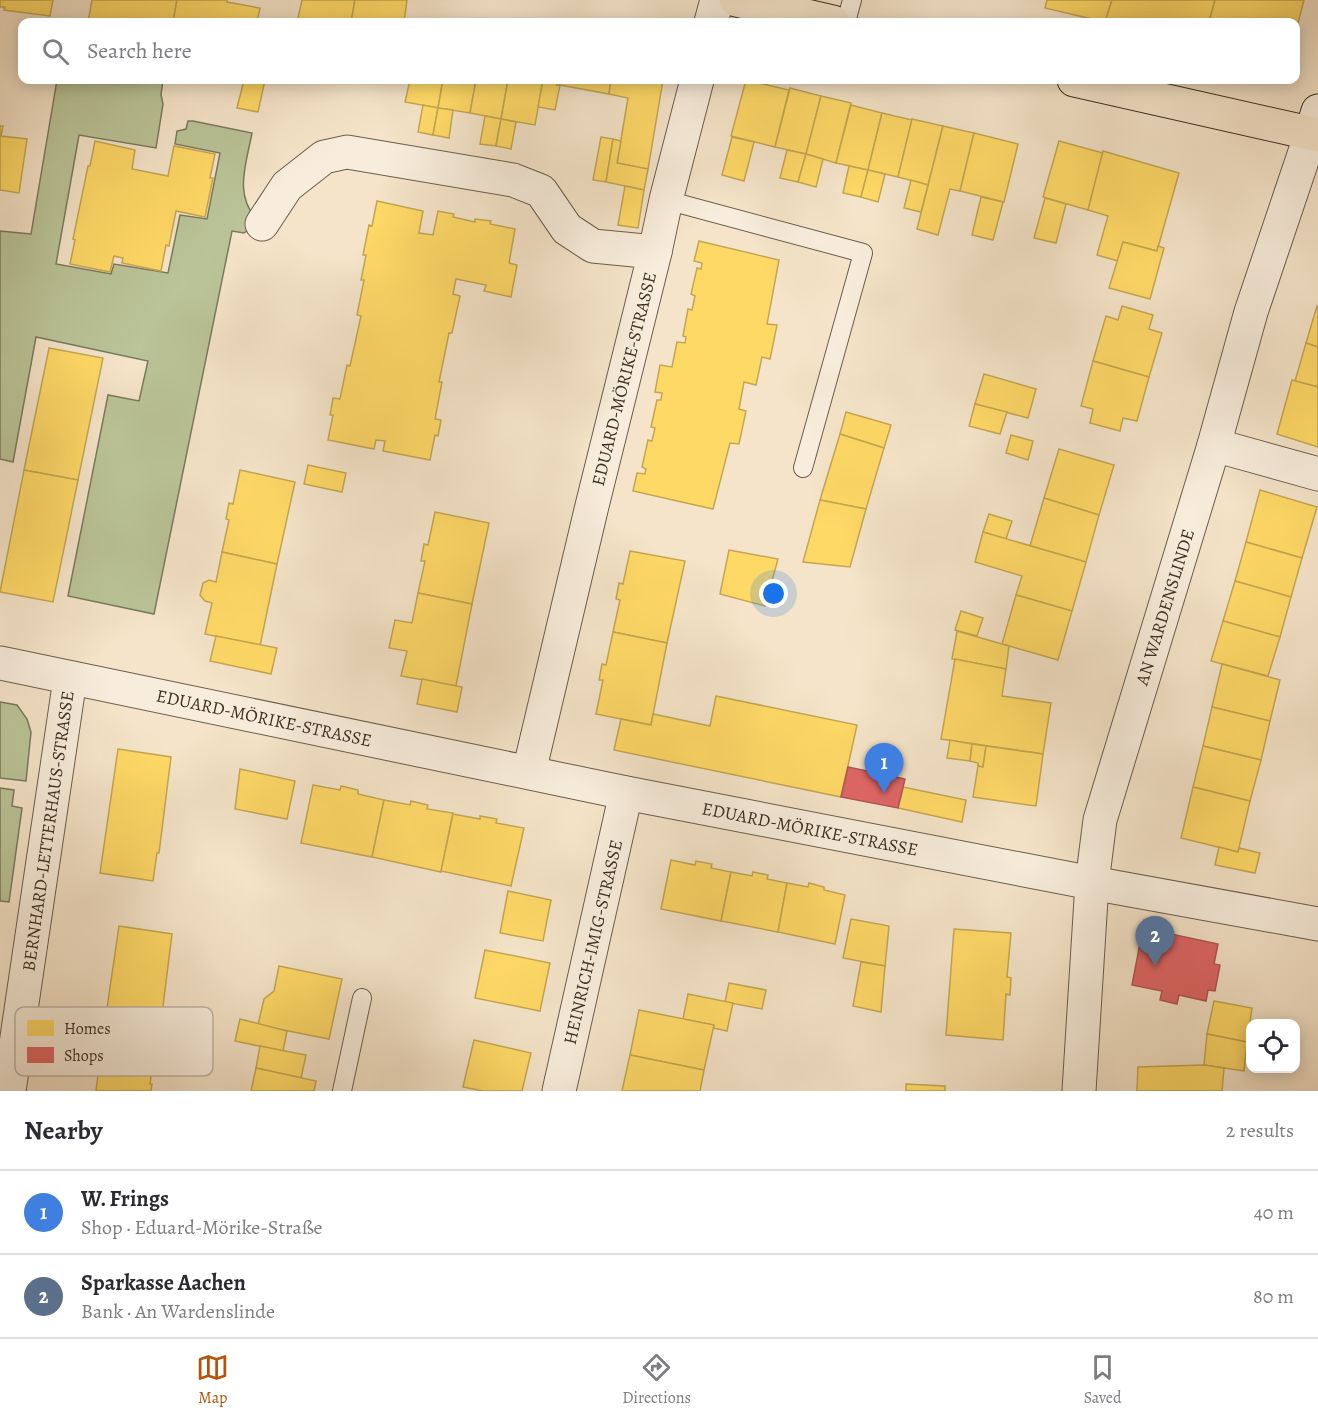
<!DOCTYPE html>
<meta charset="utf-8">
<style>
body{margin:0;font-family:Alegreya,serif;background:#f7f7f7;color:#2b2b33}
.controls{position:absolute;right:18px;bottom:18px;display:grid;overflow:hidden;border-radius:12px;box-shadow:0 3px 15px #0003}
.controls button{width:54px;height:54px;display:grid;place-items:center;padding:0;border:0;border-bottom:2px solid #e1e1e2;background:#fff;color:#2b2b33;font:30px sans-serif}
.you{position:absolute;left:774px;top:594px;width:21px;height:21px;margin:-15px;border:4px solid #fff;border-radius:50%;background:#1a73e8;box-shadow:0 0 0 9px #1a73e833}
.badge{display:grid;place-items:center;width:39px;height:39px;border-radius:50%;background:#b45309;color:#fff;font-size:20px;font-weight:700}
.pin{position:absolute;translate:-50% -50px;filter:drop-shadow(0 2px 3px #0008)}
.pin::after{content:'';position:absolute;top:32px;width:21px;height:18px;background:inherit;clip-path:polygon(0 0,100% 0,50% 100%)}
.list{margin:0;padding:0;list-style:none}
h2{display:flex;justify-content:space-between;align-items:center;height:78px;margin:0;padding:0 24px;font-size:26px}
h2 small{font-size:20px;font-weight:400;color:#7c7c81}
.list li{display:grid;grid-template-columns:39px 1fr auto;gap:18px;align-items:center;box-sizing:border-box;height:84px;padding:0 24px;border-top:2px solid #e1e1e2}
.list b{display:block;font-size:22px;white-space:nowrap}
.list p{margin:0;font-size:20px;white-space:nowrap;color:#7c7c81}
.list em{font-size:20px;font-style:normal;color:#7c7c81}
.icon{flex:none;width:33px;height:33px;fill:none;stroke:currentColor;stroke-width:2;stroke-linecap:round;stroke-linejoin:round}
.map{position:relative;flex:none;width:1318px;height:1091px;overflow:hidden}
.search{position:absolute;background:#fff;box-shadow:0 3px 15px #0003;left:18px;right:18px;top:18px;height:66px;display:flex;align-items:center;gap:15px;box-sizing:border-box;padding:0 21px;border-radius:12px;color:#7c7c81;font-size:22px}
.sheet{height:246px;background:#fff}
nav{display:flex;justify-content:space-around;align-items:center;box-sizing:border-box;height:84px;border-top:2px solid #e1e1e2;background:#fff;font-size:16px;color:#7c7c81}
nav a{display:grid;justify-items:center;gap:3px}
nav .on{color:#b45309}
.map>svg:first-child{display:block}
</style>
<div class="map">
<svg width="1318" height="1091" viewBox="0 0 1318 1091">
<rect width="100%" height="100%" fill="#f5e4c9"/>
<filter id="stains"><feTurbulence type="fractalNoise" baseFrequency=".00333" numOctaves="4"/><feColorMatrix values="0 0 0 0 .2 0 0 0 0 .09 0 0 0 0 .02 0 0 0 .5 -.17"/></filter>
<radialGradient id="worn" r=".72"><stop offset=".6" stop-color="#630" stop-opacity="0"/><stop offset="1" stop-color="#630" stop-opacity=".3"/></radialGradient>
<g fill="#bac498" stroke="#7a7a5e" stroke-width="1.5">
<path d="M57 80H163L161 95 163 104 156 148 79 135 56 264 111 274 114 264 168 273 180 215 207 219 220 153 175 144 177 131 186 129 188 121H193L252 133C246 165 233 196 259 222L244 233 232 231 154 614 68 596 108 395 139 401 148 361 36 337 13 462 0 459V231L31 234Z"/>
<path d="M0 702 17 705 27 719 31 732 26 781 0 778Z"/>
<path d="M0 788 14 790 12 806 22 808 9 902 0 901Z"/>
</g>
<g fill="#ffd966" stroke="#c4a752" stroke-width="1.5">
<path d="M0 0H53L50 16 4 10 5 7H0Z"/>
<path d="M92 0H177L173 22H88Z"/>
<path d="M177 0H227V2L260 8 257 22H173Z"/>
<path d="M302 0H355L351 22H297Z"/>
<path d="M355 0H407L404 22H351Z"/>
<path d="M1047 0H1112L1105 22 1045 8Z"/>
<path d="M1112 0H1215L1209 22H1105Z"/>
<path d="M1215 0H1304L1296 31V22H1209Z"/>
<path d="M244 80H265L258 112 237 108Z"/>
<path d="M410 80H443L438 108 405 102Z"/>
<path d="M443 80H476L470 113 438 108Z"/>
<path d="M476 80H508L501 119 470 113Z"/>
<path d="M508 80H543L535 125 501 119Z"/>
<path d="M543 80H559L557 85H560L555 110 538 107Z"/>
<path d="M559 80H611L609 94 560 85H557Z"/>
<path d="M611 80H663L648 169 617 163 628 98 609 94Z"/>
<path d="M746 80 789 90 775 147 731 136Z"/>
<path d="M790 88 821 96 806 154 775 147Z"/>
<path d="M821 96 851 103 836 163 806 154Z"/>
<path d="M423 105 438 108 433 135 418 132Z"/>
<path d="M851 105 882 113 868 170 836 163Z"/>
<path d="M438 108 453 110 449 138 433 135Z"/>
<path d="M882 113 912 120 898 177 868 170Z"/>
<path d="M485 116 501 119 496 146 480 144Z"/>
<path d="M501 119 516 122 511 149 496 146Z"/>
<path d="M912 119 943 126 928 185 898 177Z"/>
<path d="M0 126H3L1 136 27 139 19 193 0 190Z"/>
<path d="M943 126 974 133 960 191 950 189 938 235 917 229Z"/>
<path d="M974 133 1018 144 1004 202 960 191Z"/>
<path d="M601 137 613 139 606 182 593 180Z"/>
<path d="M732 137 754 142 744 181 722 175Z"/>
<path d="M613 139 621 141 617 163 648 169 644 190 606 182Z"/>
<path d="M95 141 135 150 132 169 168 176 174 146 215 154 210 178H213L205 217 176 211 169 246 166 245 161 271 122 263 123 258 114 256 110 272 70 264 75 240 73 239 88 166H90Z"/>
<path d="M1059 141 1103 153 1088 210 1043 197Z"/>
<path d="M787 150 806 154 798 182 780 178Z"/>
<path d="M1103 151 1179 173 1157 251 1123 242 1118 261 1097 255 1108 216 1088 210Z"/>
<path d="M806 154 823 159 816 187 798 182Z"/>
<path d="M849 166 868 170 861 197 843 193Z"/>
<path d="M868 170 885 174 878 202 861 197Z"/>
<path d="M911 180 928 185 921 212 904 208Z"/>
<path d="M625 186 644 190 638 228 618 225Z"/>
<path d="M981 197 1003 202 993 240 972 235Z"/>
<path d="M1045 198 1066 204 1056 243 1034 238Z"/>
<path d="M377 201 423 211 419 233 433 235 438 211 454 214 453 217 475 222V219L491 221 490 224 515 229 509 263 517 265 511 297 484 291 486 285 456 279 453 294 460 296 452 333H449L439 382H442L435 419 441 420 438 436 435 435 430 460 383 451 385 441 376 440 374 449 328 440 333 415H330L333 398 340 399 347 365 350 366 361 316 357 315 364 280H361L366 255H363L369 225 372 226Z"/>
<path d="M699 241 779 260 767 324 777 325 770 359 762 357 756 385 744 382 739 409 746 411 739 444 730 443 713 509 633 491 637 473 645 474 646 469 642 467 648 440 652 441 655 428 651 427 657 400H661L662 393 655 392 660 365 672 367 677 342 685 343 686 337 683 336 688 309 692 310 695 296 691 294 697 268 701 269 702 263 694 261Z"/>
<path d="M1123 242 1157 251 1158 246 1164 248 1150 299 1109 288Z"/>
<path d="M1122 306 1153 315 1149 329 1162 333 1149 377 1093 361 1106 316 1118 320Z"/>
<path d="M1317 306 1318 307V347L1306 343Z"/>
<path d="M1306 343 1318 347V387L1295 381Z"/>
<path d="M49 348 103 358 78 480 24 470Z"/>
<path d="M1093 361 1149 377 1137 421 1123 418 1120 431 1090 423 1093 409 1081 406Z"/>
<path d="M984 374 1036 389 1028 418 975 404Z"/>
<path d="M1292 380 1318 387V447L1277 434Z"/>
<path d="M975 404 1007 412 1000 434 969 426Z"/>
<path d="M846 412 891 425 884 448 840 434Z"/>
<path d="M840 434 884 448 866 509 820 500Z"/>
<path d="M1011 435 1033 441 1028 460 1006 453Z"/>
<path d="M1059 449 1114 465 1099 515 1044 498Z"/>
<path d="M308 465 346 473 342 492 304 484Z"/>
<path d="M24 470 78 480 53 602 0 592Z"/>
<path d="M240 470 295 482 277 564 222 552 229 520 226 519 229 503 233 504Z"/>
<path d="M1260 490 1317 507 1302 558 1246 542Z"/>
<path d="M1044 498 1099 515 1086 562 1030 546Z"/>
<path d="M820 500 866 509 850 567 803 562Z"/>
<path d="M435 512 489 523 472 604 418 593 425 561H421L424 544 428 545Z"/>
<path d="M989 514 1012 521 1006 539 983 532Z"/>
<path d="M983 532 1086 562 1072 611 1016 595 1022 576 975 562Z"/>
<path d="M1246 542 1302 558 1291 597 1235 581Z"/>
<path d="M729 550 778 559 765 606 720 594Z"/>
<path d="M630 551 685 561 667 643 613 632 620 600 616 599 619 583 623 584Z"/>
<path d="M222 552 277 564 260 646 205 634 212 603 205 601 200 595 203 583 209 580 216 582Z"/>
<path d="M1235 581 1291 597 1280 637 1223 621Z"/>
<path d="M418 593 472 604 456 686 401 676 407 651 389 648 395 620 412 623Z"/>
<path d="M1016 595 1072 611 1058 660 1002 644Z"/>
<path d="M961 611 983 618 977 636 955 630Z"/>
<path d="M1223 621 1280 637 1268 676 1211 661Z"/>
<path d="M957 631 1009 646 1006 669 952 659Z"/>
<path d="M613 632 667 643 651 725 596 714 603 680H599L602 664 606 665Z"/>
<path d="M216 636 277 648 271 674 210 661Z"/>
<path d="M955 659 1006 669 1002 696 1051 703 1043 754 941 739Z"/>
<path d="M1222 664 1280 680 1270 721 1212 707Z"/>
<path d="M422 679 462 687 457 712 417 704Z"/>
<path d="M716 696 857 725 841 797 614 750 621 719 651 725 653 714 710 726Z"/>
<path d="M1212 707 1270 721 1261 760 1203 746Z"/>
<path d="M950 740 972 744 970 761 947 758Z"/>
<path d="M972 744 986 746 983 767 978 766V763L970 761Z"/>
<path d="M986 746 1043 754 1036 806 973 797 978 766 983 767Z"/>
<path d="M1203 746 1261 760 1250 801 1193 787Z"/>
<path d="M118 749 171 757 159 853H157L153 881 100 873Z"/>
<path d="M240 769 295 781 287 819 235 809Z"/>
<path d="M313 785 340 790 341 786 358 790V794L384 800 372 857 301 843Z"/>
<path d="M903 787 966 800 962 822 898 808Z"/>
<path d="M1193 787 1250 801 1238 852 1181 838Z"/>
<path d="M384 800 410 805 411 801 428 805 427 809 453 813 441 872 372 857Z"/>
<path d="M453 814 480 819V816L497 819 496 823 524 828 511 886 441 871Z"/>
<path d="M1219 847 1238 852 1239 848 1260 853 1255 873 1215 865Z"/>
<path d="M671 860 695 865 696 861 712 864 711 868 731 872 721 921 661 909Z"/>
<path d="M731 872 752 876 753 872 768 875 767 879 787 883 778 932 721 921Z"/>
<path d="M787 883 808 887 809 883 824 887V890L845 895 835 944 778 932Z"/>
<path d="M508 891 551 900 543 941 500 933Z"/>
<path d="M851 919 889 926 885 966 843 958Z"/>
<path d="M119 926 172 934 160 1030H158L154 1057 101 1049Z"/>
<path d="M954 929 1011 933 1007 977 1011 978 1010 995 1006 994 1003 1040 946 1035Z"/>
<path d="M485 950 550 963 540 1011 475 998Z"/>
<path d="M861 962 885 966 881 1012 853 1006Z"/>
<path d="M279 966 342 979 329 1039 258 1025 264 999 274 991Z"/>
<path d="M729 983 766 990 762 1009 725 1002Z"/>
<path d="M688 994 733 1003 727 1031 713 1028 714 1025 683 1019Z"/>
<path d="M1214 1001 1252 1008 1247 1042 1207 1034Z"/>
<path d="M639 1010 714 1025 704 1070 630 1055Z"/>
<path d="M240 1019 287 1031 283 1051 235 1041Z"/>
<path d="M1207 1034 1247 1042 1244 1071 1204 1065Z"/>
<path d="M474 1040 531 1053 522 1091H483L463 1087Z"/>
<path d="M260 1046 306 1055 301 1078 256 1068Z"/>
<path d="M101 1049 154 1057 150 1084H152L151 1091H96Z"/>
<path d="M630 1055 704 1070 700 1091H622Z"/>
<path d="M1204 1065 1224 1068 1222 1091H1137L1138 1067Z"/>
<path d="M256 1068 316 1081 314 1091H251Z"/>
<path d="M906 1084 945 1086V1091H906Z"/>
</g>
<g fill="#e06666" stroke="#ae5652" stroke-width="1.5">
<path d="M848 767 905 779 898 808 841 797Z"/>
<path d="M1143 928 1218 944 1214 964 1220 965 1215 991 1208 990 1206 1001 1179 995 1177 1004 1160 1000 1162 991 1132 985Z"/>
</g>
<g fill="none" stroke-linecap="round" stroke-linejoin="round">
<defs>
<g id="lane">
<path d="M846 22 852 0"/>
<path d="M666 200 863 253 803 468"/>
<path d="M342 1091 362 998"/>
</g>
<g id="street">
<path d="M711 22 717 0"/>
<path d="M262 224 287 186 324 157 347 152 513 180 541 191 567 229 593 246 655 252 591 510 529 772"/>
<path d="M655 252 666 200 697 80"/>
<path d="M1214 445 1318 474"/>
<path d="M0 663 626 793 1092 883 1318 924"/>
<path d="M9 1091 70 679"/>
<path d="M559 1091 626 793"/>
<path d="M1079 1091 1092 883 1100 820 1214 445 1251 312 1311 134"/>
</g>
<path id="secondary" d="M1311 134 1318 111"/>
<g id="primary">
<path d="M736 0 833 22"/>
<path d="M1074 80 1318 135"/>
</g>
</defs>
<use href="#lane" stroke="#6a5e4d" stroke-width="20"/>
<use href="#street" stroke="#6a5e4d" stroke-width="35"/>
<use href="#secondary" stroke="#3b3124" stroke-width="35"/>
<use href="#primary" stroke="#3b3124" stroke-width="35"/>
<use href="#lane" stroke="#f8eddc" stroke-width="18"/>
<use href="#street" stroke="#f8eddc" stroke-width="33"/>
<use href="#secondary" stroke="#f8eddc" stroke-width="33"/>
<use href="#primary" stroke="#f5e4c9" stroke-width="33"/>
</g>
<g text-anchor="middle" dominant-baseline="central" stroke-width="6" stroke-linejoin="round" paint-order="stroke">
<g font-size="18" fill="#3b3124" stroke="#f8eddc">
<text transform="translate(624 379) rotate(-76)">EDUARD-MÖRIKE-STRASSE</text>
<text transform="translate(1165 607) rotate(-73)">AN WARDENSLINDE</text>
<text transform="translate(264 718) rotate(12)">EDUARD-MÖRIKE-STRASSE</text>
<text transform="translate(810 829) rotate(11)">EDUARD-MÖRIKE-STRASSE</text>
<text transform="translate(48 831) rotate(-82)">BERNHARD-LETTERHAUS-STRASSE</text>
<text transform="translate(593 942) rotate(-77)">HEINRICH-IMIG-STRASSE</text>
</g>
</g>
<rect x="15" y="1007" width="198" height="69" rx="9" fill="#f8eddc" stroke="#bfb5a5" stroke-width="1.5"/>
<rect x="27" y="1020" width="27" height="16" fill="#ffd966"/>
<rect x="27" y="1047" width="27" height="16" fill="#e06666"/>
<g font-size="16" fill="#3b3124">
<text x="64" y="1034">Homes</text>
<text x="64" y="1061">Shops</text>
</g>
<rect width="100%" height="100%" filter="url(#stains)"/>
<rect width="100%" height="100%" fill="url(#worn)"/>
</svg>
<div class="controls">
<button><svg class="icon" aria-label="locate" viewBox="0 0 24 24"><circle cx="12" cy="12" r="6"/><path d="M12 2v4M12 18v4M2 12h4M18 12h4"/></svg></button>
</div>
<div class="you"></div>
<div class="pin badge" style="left:884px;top:793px;background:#3f7fe0">1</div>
<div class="pin badge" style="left:1155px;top:966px;background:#5c6f8a">2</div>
<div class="search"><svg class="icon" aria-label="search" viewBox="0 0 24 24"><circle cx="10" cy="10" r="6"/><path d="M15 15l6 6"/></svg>Search here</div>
</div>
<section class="sheet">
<h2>Nearby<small>2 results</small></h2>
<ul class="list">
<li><span class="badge" style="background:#3f7fe0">1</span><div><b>W. Frings</b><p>Shop · Eduard-Mörike-Straße</p></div><em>40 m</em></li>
<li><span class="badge" style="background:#5c6f8a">2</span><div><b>Sparkasse Aachen</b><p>Bank · An Wardenslinde</p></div><em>80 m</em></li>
</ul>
</section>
<nav>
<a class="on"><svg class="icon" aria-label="map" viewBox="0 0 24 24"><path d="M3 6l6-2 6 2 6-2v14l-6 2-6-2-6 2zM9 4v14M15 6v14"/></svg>Map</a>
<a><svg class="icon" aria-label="directions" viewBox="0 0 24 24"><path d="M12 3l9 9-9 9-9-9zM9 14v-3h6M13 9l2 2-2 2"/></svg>Directions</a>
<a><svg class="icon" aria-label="saved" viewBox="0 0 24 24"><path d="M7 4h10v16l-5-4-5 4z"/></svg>Saved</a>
</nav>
